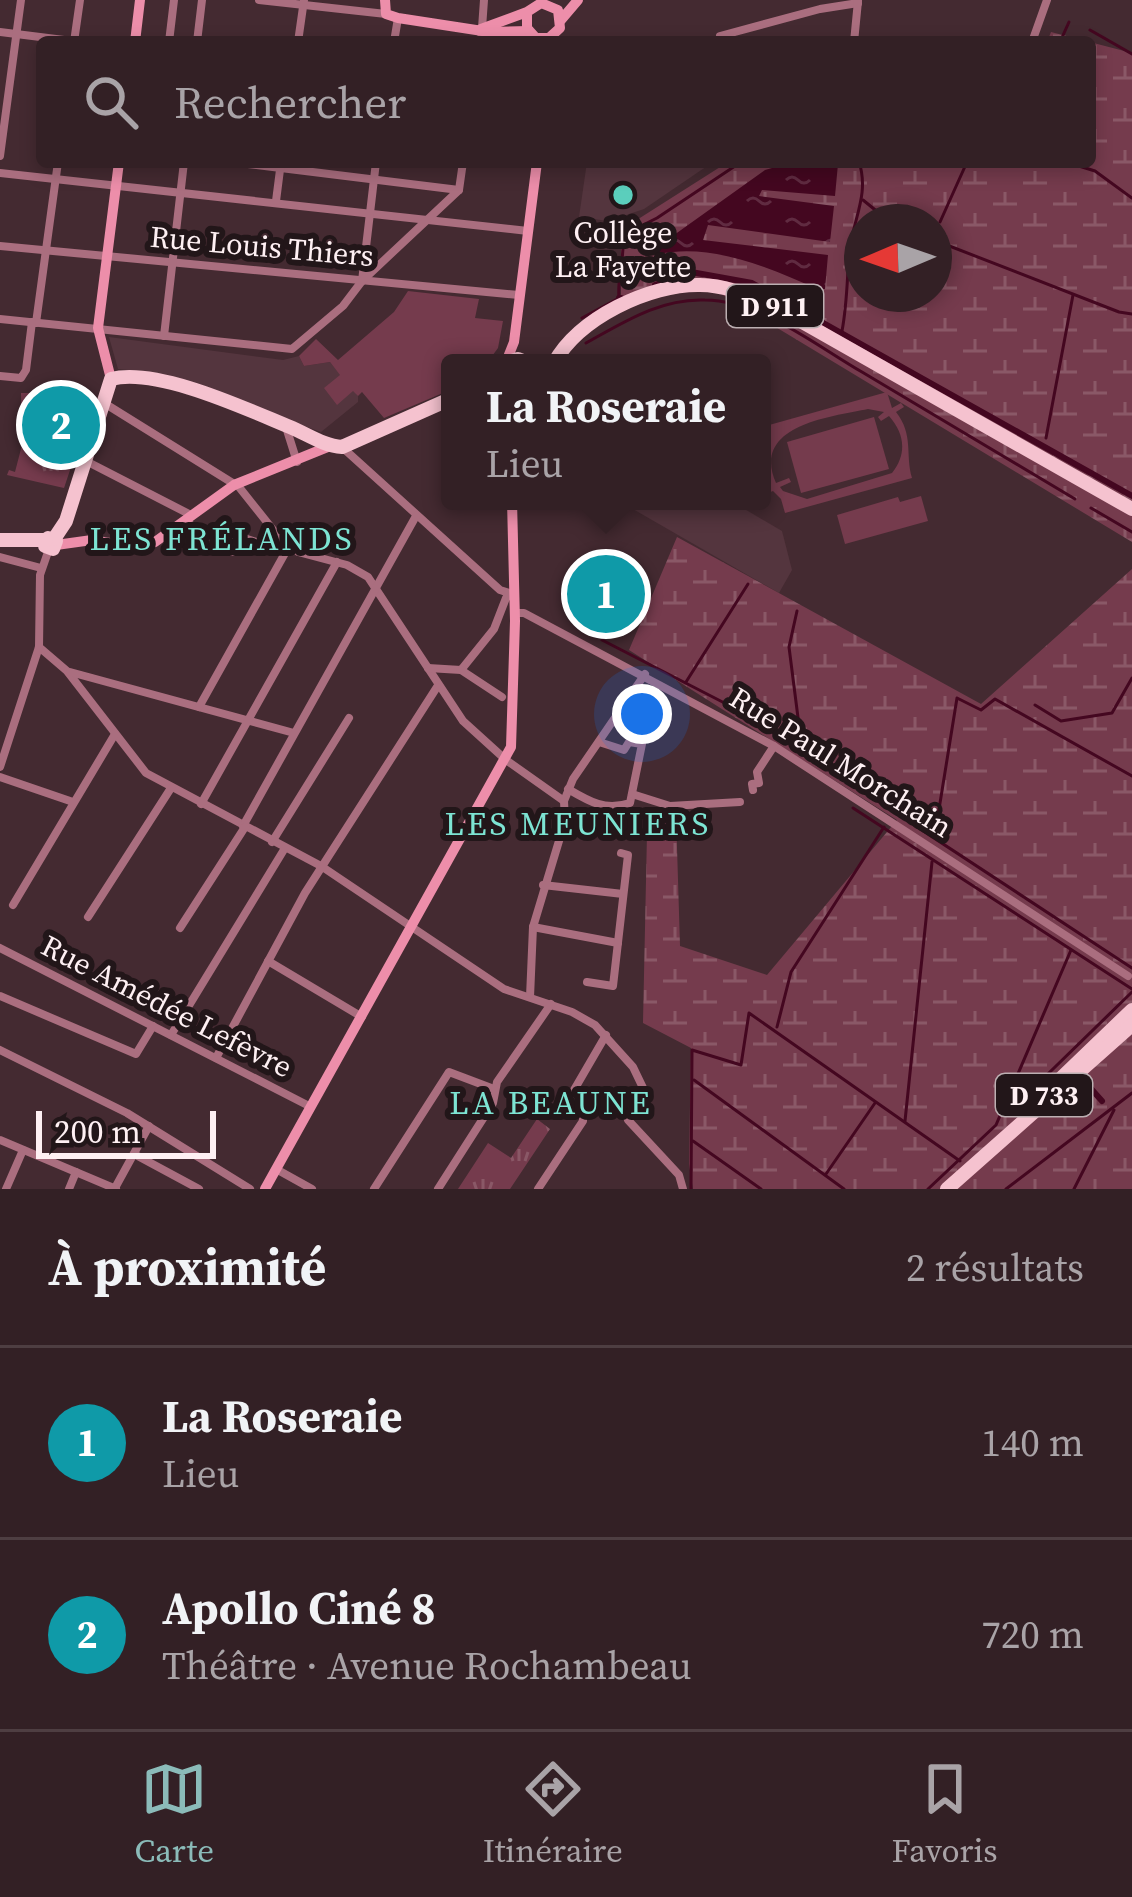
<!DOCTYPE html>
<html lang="fr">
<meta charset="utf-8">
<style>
body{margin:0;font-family:"Source Serif 4",serif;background:#3b282d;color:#f1f3f6}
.compass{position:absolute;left:844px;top:204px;width:108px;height:108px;border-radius:50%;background:#332025;box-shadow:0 6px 18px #0003;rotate:268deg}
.scale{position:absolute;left:36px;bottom:30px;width:180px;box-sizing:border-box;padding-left:12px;border:6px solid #fef0f3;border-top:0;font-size:33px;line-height:42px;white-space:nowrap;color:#fef0f3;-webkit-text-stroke:9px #221619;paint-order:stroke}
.you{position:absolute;left:642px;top:714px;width:42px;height:42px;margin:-30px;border:9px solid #fff;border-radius:50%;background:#1a73e8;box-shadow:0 0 0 18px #1a73e833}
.badge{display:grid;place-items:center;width:78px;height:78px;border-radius:50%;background:#8bbbb9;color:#fff;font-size:39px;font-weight:700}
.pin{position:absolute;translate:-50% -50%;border:6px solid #fff;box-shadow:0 3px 12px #0006}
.popup{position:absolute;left:441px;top:354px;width:330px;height:156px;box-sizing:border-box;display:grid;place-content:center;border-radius:12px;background:#332025;filter:drop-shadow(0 3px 9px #0005);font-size:39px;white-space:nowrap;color:#a9a3a7}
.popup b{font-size:45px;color:#f1f3f6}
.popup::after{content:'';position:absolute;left:50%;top:100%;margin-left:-24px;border:24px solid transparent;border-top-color:#332025}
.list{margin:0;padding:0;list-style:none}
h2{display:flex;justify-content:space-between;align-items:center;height:156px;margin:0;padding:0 48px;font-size:51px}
h2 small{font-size:39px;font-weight:400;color:#a9a3a7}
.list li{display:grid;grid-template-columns:78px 1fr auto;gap:36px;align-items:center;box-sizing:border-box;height:192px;padding:0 48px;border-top:3px solid #4e3e42}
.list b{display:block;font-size:45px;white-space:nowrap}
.list p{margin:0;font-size:39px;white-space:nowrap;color:#a9a3a7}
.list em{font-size:39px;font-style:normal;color:#a9a3a7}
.icon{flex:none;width:66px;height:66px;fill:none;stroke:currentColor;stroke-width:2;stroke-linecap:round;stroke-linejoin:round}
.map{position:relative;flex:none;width:1132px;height:1189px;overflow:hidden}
.search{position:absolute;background:#332025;box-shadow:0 6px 18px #0003;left:36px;right:36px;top:36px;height:132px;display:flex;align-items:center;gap:30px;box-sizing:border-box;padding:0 42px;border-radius:12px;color:#a9a3a7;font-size:45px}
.sheet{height:540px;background:#332025}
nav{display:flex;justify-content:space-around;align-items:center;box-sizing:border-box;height:168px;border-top:3px solid #4e3e42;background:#332025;font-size:33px;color:#a9a3a7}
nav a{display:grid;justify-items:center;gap:6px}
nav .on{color:#8bbbb9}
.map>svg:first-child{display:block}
</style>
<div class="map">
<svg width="1132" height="1189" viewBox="0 0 1132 1189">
<defs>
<pattern id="grass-tufts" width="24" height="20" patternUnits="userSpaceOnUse" patternTransform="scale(3)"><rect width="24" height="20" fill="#753b4d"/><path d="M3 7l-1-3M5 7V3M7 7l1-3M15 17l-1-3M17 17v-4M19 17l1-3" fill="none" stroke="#8a5867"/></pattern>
<pattern id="wetland-marsh" width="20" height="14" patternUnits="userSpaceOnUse" patternTransform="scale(3)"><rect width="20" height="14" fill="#753b4d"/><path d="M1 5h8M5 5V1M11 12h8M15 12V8" fill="none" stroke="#8a5867"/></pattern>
<pattern id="water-ripples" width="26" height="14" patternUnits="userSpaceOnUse" patternTransform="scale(3)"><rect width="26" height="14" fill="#440720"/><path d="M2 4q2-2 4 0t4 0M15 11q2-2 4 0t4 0" fill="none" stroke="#602b41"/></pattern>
</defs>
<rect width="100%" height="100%" fill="#442a31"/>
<g fill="#54353e">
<path d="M587 162H713L644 209 608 221 579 217Z"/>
<path d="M109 337 283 360 299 356 304 366 330 362 358 396V402L321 432 157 373 118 369Z"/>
<path d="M619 501H731L782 531 792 570 779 593Z"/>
</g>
<g fill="url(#grass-tufts)">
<path d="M21 393H33L34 446 74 458 64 488 7 475 9 470 15 472 22 445Z"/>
<path d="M537 1119 550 1129 510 1189H458L488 1143 511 1158Z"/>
</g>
<g fill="url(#wetland-marsh)" fill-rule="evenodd">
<path d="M1051 32 1132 53V542L693 277 621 301V230L728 162H1090V42H1047ZM862 222H934V294H862Z"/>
<path d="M677 537 981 704 1132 569V1189H693L689 1164 691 1048 643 1023 647 834 676 815 680 946 767 975 897 820 629 650Z"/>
</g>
<g fill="#753b4d" fill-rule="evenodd">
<path d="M408 291 479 299 475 318 503 321 498 348 487 363H450V390L384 418 362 392 358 396 353 391 337 405 324 388 340 375 330 362 304 366 299 356 316 339 338 360 394 312Z"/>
<path d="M887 392 892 408 901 403 904 407 896 412C914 435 905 454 912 478L785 513 781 499 773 491 765 494 763 489 769 485C761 466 764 447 762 427ZM868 409 884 412 878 417 881 421 889 416C905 434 907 454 892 473L807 499 783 491 780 487 791 482 789 478 776 483C751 426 828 417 868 409Z"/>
<path d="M874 417 889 469 801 493 787 442Z"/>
<path d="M921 496 928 521 845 544 837 515 898 497 900 502Z"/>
</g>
<path fill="url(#water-ripples)" d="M786 164H838L835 196 762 190 759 196 834 206 830 242 708 225 703 240 828 255 825 289 819 290C771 268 713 243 659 254L652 249 650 242 674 235 765 170Z"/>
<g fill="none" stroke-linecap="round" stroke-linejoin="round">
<g stroke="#440720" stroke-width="3">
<path d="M1090 30 1132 54"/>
<path d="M1060 42 1069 22"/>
<path d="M1066 162 1095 171 1132 198"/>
<path d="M863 200 890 222"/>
<path d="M940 222 967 162"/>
<path d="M934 240 1119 312 1132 314"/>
<path d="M582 318 619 298C617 276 625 258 623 235L657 218 741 162"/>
<path d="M842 331C847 305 847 281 849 255 852 221 870 195 859 162"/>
<path d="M586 343C624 322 661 298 705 300 762 301 815 345 862 372 933 414 1004 456 1075 499"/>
<path d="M1046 438 1073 295"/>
<path d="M1091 508 1132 532"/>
<path d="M797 611 789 647 802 749"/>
<path d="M602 640 742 712 1132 968"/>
<path d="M686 682 748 584"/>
<path d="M1035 705 1061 721 1112 713 1132 678"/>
<path d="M853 808 1132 989"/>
<path d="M935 834 957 698 981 710 995 699 1132 776"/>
<path d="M777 1027 791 972 884 827"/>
<path d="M694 1080 844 1189"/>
<path d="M1005 1107 1015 1106 1132 992"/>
<path d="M905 1121 932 862"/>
<path d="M693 1141 761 1189"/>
<path d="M826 1174 875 1103"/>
<path d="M691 1189 692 1050 741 1065 749 1013 960 1161"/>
<path d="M928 1189 996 1125 1071 950"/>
<path d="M1006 1189 1132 1093"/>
<path d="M1074 1189 1114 1110"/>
</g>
<g stroke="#440720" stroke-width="6">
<path d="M655 285 691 272 752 283 1132 496"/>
<path d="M619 298H621"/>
<path d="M1085 1082 1102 1101"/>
</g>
<g stroke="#aa6e7f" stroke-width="8">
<path d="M259 0 386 14"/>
<path d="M0 32 80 42"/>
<path d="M720 36 820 9 858 3"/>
<path d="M74 42 80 0"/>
<path d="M169 42 174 0"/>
<path d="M197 42 202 0"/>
<path d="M298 42 304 0"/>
<path d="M394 42 398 18"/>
<path d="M481 42 484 0"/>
<path d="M854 42 858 1"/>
<path d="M1032 42 1047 0"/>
<path d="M0 156 21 0"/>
<path d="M231 162 459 190"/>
<path d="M0 173 528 231"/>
<path d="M276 201 281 162"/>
<path d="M0 246 519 295"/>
<path d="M362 281 376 162"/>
<path d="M0 319 292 349 343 306 362 281 459 190 463 162"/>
<path d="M36 323 58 162"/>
<path d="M164 336 184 162"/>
<path d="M0 376 21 378 26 370 32 322"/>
<path d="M104 403 239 487 278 536 298 552 347 565 368 577 463 721 506 760 564 801 565 821 533 927 530 997"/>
<path d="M286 427 297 462"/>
<path d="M343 448 500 590 512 594 506 598 494 629 461 670 428 668"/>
<path d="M86 461 191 515"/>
<path d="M187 518 194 532 217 529 265 545 278 536"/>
<path d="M194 532 201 545 232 552"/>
<path d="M0 557 41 568"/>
<path d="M515 613H524L774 746 1128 976"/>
<path d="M39 647 67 671 146 773 321 866 504 989 572 1012 595 1025 633 1067 645 1092 644 1099 626 1114 628 1120 679 1175 683 1189"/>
<path d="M461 670 502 697"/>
<path d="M70 672 294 733"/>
<path d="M199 707 289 546"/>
<path d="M0 767 39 647 40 575 49 549"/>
<path d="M0 777 73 802"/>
<path d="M568 789C590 802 605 811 630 803L642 744 629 742 624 750 599 742"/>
<path d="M753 790 752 784 759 783 757 772 774 746"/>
<path d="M632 794 670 806 740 802"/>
<path d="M564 801 573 779 645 674"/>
<path d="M201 804 337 562"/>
<path d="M243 826 416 516"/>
<path d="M272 842 349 718"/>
<path d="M543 885 623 894"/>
<path d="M13 905 115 734"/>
<path d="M88 917 171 788"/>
<path d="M533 927 618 943"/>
<path d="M180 928 245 827"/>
<path d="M0 948 311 1107"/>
<path d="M268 961 362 1017"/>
<path d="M587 982 613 986 628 855 621 853"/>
<path d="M0 996 136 1054 153 1026"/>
<path d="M171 1035 285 848"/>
<path d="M0 1050 127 1113 250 1189"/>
<path d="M216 1058 305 893 437 687"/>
<path d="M0 1140 116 1189"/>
<path d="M134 1154 199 1189"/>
<path d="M276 1169 312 1189"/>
<path d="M115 1188 149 1126"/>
<path d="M6 1189 23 1150"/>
<path d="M69 1189 76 1172"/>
<path d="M374 1189 449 1072 494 1089"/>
<path d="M438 1189 493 1103 497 1082 551 1004"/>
<path d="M538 1189 583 1121V1114L567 1102 606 1035"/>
</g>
<g stroke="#ed8eaa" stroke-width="10">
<path d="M385 0 386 14 398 18 489 32 528 31"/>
<path d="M561 20 578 0"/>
<path d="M481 29 527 12 541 3 558 10 560 28 549 38H536L527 28V12"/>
<path d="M135 42 140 0"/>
<path d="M506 362 514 342 537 162"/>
<path d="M111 379 98 328 119 162"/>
<path d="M56 545 92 540 133 547 155 542 234 485 330 446"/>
<path d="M265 1189 511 747 515 621 512 501"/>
</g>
<g stroke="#f5c2cf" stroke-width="14">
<path d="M505 363 518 359 528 363"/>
<path d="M554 363C579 318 649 284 700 285 726 285 750 296 774 306L1132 509"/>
<path d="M48 538 56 541 53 549 45 546Z"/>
<path d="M54 539 66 521 111 379C157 367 246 409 290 427 307 434 324 446 342 447L450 399"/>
<path d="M0 540H46"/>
<path d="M1054 1085 1132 1010"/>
<path d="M947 1189 1132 1025"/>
</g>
</g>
<circle fill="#5bcebc" stroke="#221619" stroke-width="4.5" cx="623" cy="195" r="12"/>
<g text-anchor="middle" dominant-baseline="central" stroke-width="12" stroke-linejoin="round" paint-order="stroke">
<g fill="#221619" stroke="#bcafb2" stroke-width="3">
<rect x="727" y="285" width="96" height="42" rx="9"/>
<rect x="996" y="1074" width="96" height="42" rx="9"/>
</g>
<g font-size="27" font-weight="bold" fill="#fef0f3">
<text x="775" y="306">D 911</text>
<text x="1044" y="1095">D 733</text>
</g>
<g font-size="30" fill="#fef0f3" stroke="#221619">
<text x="623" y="232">Collège<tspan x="623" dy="34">La Fayette</tspan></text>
</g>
<g font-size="30" fill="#fef0f3" stroke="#221619">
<text transform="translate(262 246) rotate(5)">Rue Louis Thiers</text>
<text transform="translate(841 762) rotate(32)">Rue Paul Morchain</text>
<text transform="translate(167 1006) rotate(27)">Rue Amédée Lefèvre</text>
</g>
<g font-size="33" letter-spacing="3" fill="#7de4d3" stroke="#221619">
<text x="222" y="538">LES FRÉLANDS</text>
<text x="578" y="823">LES MEUNIERS</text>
<text x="551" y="1102">LA BEAUNE</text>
</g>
</g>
</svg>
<svg class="compass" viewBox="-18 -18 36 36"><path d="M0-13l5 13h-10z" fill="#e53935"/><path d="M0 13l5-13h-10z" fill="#a9a3a7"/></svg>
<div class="scale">200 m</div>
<div class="you"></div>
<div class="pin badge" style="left:606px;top:594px;background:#0f9aa8">1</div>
<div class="popup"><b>La Roseraie</b>Lieu</div>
<div class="pin badge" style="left:61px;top:425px;background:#0f9aa8">2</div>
<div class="search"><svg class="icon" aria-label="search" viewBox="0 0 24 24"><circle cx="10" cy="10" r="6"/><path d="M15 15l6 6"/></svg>Rechercher</div>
</div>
<section class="sheet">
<h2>À proximité<small>2 résultats</small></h2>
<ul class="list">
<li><span class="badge" style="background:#0f9aa8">1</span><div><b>La Roseraie</b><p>Lieu</p></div><em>140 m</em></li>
<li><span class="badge" style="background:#0f9aa8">2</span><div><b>Apollo Ciné 8</b><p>Théâtre · Avenue Rochambeau</p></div><em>720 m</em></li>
</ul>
</section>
<nav>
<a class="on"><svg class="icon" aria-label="map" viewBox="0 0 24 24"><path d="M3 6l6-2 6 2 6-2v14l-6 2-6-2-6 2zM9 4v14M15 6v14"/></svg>Carte</a>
<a><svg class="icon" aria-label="directions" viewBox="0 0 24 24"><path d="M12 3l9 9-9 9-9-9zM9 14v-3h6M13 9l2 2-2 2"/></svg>Itinéraire</a>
<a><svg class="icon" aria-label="saved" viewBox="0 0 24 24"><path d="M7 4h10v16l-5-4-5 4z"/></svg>Favoris</a>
</nav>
